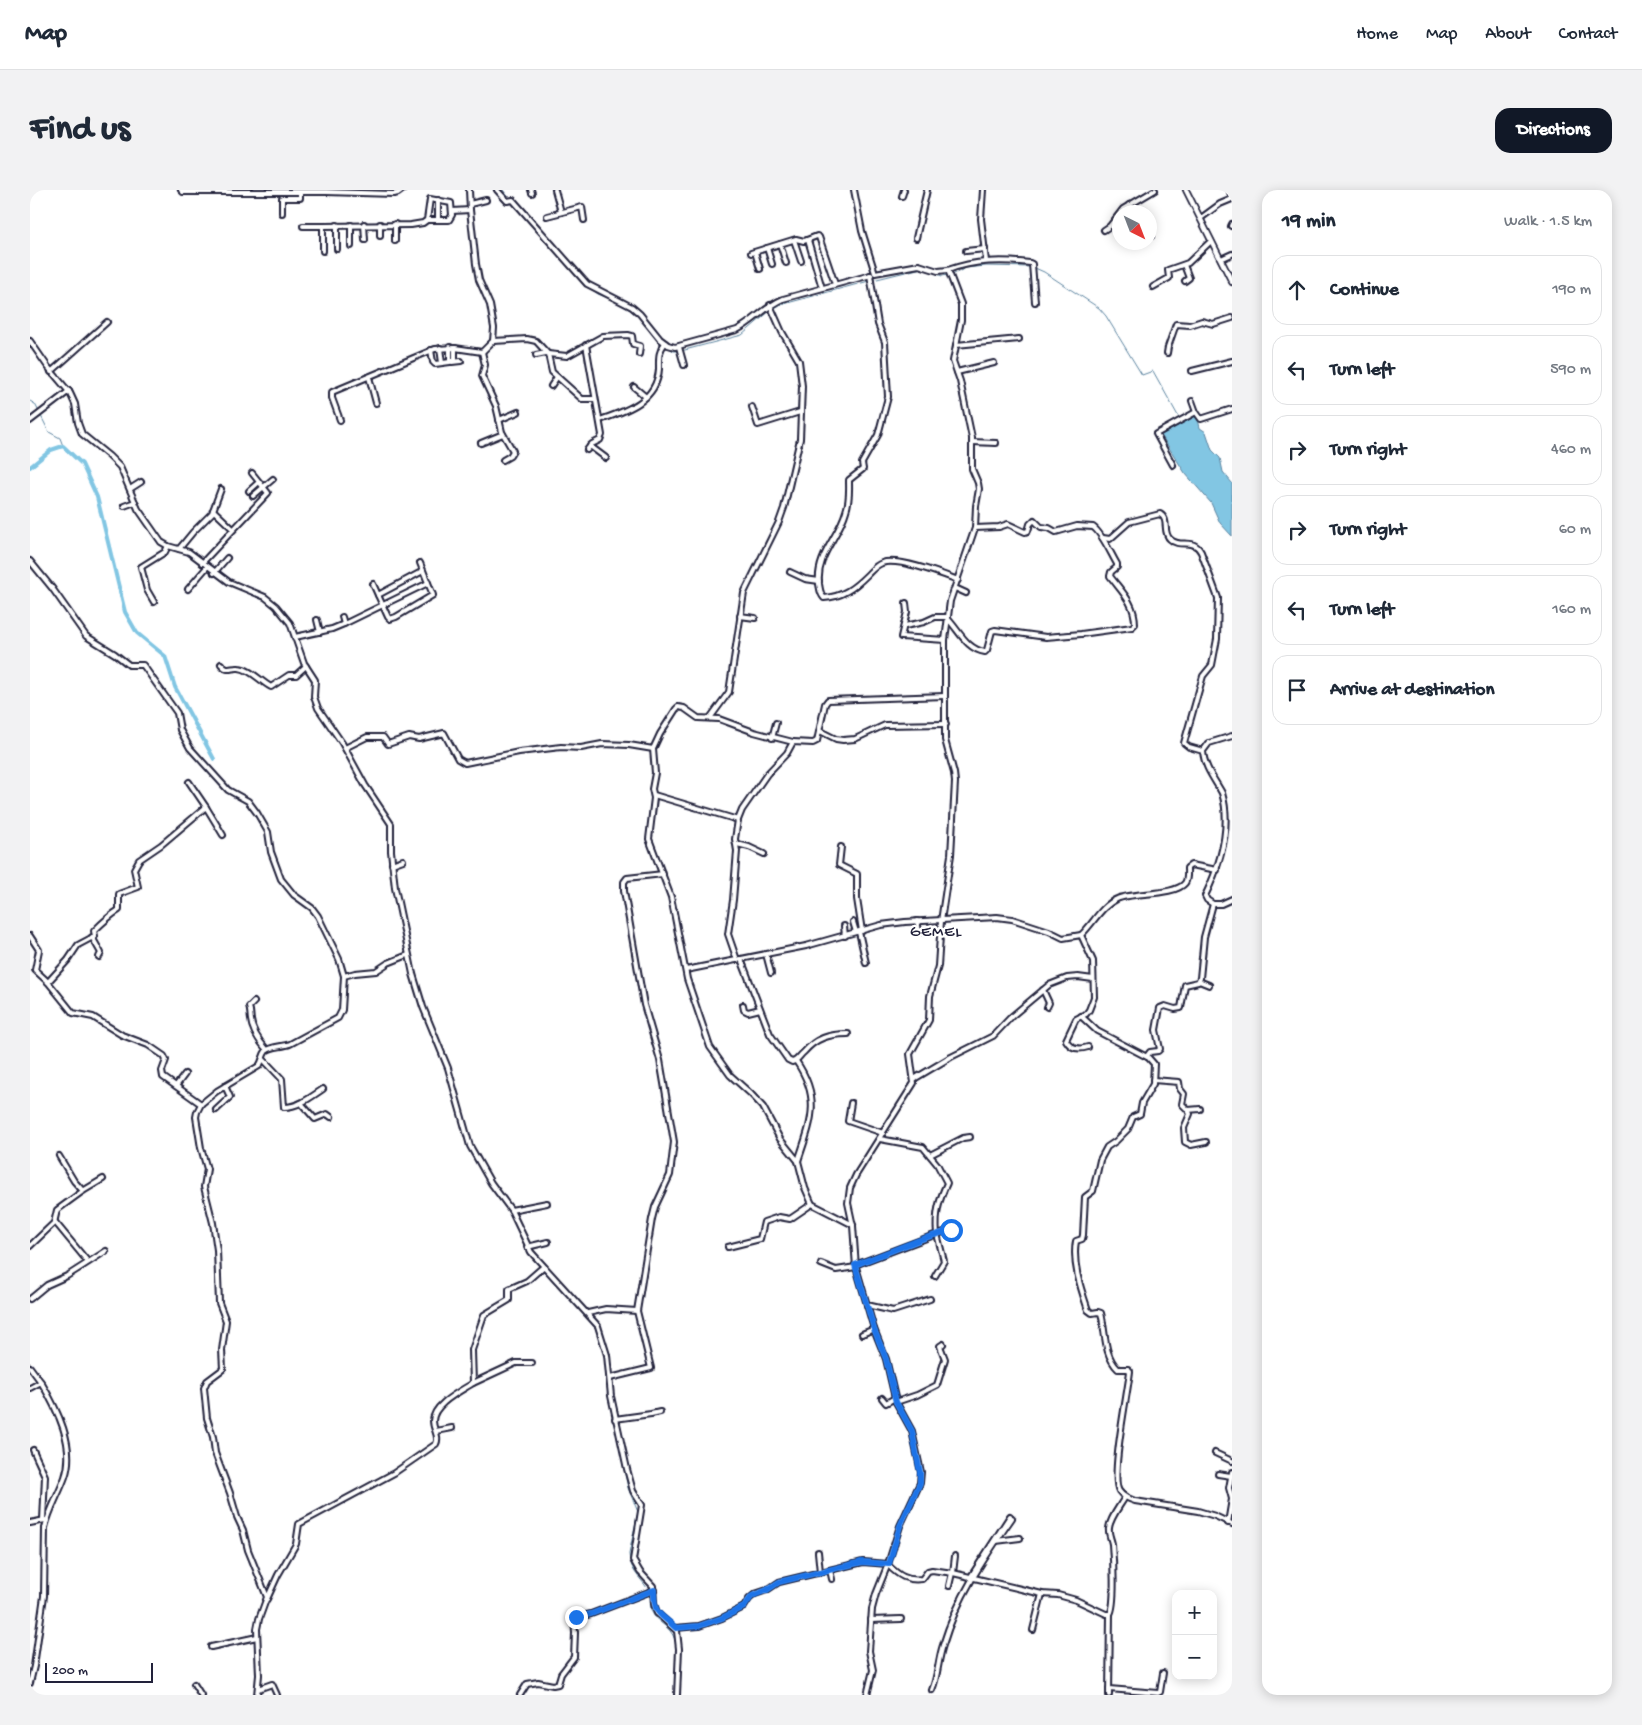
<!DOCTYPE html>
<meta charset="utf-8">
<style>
body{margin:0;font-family:"Gochi Hand",sans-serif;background:#f2f2f3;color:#1f2937}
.controls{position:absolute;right:15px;bottom:15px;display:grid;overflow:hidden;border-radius:10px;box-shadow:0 2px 12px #0003}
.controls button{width:45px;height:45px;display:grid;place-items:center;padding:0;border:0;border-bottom:1px solid #e0e1e3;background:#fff;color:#1f2937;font:25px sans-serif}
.compass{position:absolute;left:1082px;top:15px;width:45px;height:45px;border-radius:50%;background:#fff;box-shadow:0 2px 12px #0003;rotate:138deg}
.scale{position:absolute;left:15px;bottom:12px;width:108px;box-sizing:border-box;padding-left:5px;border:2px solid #22223b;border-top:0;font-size:14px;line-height:18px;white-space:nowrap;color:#22223b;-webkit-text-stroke:4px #fff;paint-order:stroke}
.stop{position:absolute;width:15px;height:15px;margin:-11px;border:4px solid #1a73e8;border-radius:50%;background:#fff}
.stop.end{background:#1a73e8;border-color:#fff;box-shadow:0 1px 5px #0008}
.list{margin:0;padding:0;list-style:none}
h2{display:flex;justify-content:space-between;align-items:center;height:65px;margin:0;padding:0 20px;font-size:21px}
h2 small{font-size:16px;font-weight:400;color:#747a83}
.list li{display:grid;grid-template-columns:32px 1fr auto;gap:15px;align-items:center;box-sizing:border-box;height:70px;margin:0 10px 10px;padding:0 10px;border:1px solid #e0e1e3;border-radius:15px}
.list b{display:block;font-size:19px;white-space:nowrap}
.list em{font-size:16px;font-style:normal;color:#747a83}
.icon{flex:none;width:28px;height:28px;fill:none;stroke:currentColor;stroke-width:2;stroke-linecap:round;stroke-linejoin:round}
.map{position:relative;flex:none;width:1202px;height:1505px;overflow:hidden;border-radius:15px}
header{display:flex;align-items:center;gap:30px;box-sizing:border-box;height:70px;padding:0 25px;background:#fff;border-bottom:1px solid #e0e1e3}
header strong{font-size:24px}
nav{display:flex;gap:28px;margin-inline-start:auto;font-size:18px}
.intro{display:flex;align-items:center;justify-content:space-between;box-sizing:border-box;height:120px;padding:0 30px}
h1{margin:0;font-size:35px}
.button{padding:12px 22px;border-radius:15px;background:#111827;color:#fff;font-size:18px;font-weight:700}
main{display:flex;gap:30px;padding:0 30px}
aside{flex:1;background:#fff;border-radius:15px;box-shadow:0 2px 12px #0003}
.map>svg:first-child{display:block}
</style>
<header>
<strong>Map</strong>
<nav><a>Home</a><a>Map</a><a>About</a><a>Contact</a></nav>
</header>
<div class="intro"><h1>Find us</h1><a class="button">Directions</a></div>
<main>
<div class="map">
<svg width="1202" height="1505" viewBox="0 0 1202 1505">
<rect width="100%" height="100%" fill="#fff"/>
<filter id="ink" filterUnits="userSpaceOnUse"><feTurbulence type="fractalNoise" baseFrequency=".02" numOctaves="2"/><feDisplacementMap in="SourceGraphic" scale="10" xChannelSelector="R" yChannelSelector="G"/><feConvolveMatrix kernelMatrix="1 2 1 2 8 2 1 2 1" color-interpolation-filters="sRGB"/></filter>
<g filter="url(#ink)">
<path fill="#82c6e3" stroke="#5c84a0" d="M1167 225 1170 238 1176 242 1182 260 1190 268 1193 282 1202 293V346L1190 333 1181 313 1155 283 1131 245Z"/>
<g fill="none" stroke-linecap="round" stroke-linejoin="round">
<g stroke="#5c84a0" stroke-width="1">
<path d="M473 0 480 9"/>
<path d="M1005 78 1014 82 1069 118 1076 126 1112 185 1123 181 1152 233"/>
<path d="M922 85 936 78 956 76 1001 77"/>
<path d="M843 90 892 78 912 86 918 85"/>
<path d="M557 96 568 104 588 112 609 126"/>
<path d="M635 156 644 161H651L712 145 741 120 750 115 839 91"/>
<path d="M0 211 5 214 19 242 30 248 33 256"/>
<path d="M579 1209 598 1298 608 1322 599 1364C601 1386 615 1389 620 1405 621 1411 619 1418 623 1424 628 1434 640 1435 645 1450 650 1464 645 1490 645 1505"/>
</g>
<path stroke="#82c6e3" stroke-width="4" d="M0 277 21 260 33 256 52 274 67 307 95 422 107 443 135 466 145 497 184 569"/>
<defs>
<g id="minor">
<path d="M151 0 153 2H296L364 4 368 3 372 0"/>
<path d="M467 0 477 11 483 10 557 94 602 117 610 124 630 149 638 155 645 157 707 140C724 131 736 116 753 109L841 85"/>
<path d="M501 0 502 3"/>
<path d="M525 0 531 22"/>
<path d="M953 0 951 29 956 71"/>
<path d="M1200 2 1202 8"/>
<path d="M872 6 874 0"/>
<path d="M440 14 456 10"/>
<path d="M1099 15 1104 22"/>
<path d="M422 21 440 20"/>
<path d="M252 23V8H270V3"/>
<path d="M517 26 552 17 554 30"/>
<path d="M1171 28 1190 14 1202 9"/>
<path d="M408 30V10"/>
<path d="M334 34 335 50"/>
<path d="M365 34V51"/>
<path d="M321 35V56"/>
<path d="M273 36H293"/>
<path d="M1201 36 1202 34"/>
<path d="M1074 40 1080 36 1093 19 1125 0"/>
<path d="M1120 43 1121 46"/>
<path d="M350 46V34"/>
<path d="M886 48 897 0"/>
<path d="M764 50 771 71"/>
<path d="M778 50 792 98"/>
<path d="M750 54 756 73"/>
<path d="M737 58 742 74"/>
<path d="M307 59V35"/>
<path d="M293 61V36L381 35 393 33 397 30H419L422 25 421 13 400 9 397 30"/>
<path d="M936 61 955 59"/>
<path d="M725 62 730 79"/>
<path d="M721 63 766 49 774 51 787 46 789 47 805 94"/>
<path d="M1191 69 1202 64"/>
<path d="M1154 75 1159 88 1155 91"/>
<path d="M918 80C945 70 972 70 1000 73L1002 74 1005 112"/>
<path d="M840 85 848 134 855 152 858 207 848 245 832 273 833 279 819 290C819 301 820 310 816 321 809 347 786 365 789 394 790 399 790 404 794 408 812 407 824 398 837 385 842 380 846 375 852 373 868 367 912 384 928 390"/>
<path d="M1123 97 1139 88 1138 80 1158 73 1181 51"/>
<path d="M0 151 18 177 40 203 45 214 48 233 52 244 79 266 90 277 108 319 131 352 138 356 159 362 199 392 235 407 246 416 260 433 274 473 285 490 284 507 288 518 312 553 335 595 361 634V661L365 698 383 784 393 817 418 878 440 956 461 993 481 1020 501 1062 568 1136 577 1165 581 1206 597 1279 603 1301 612 1315 603 1370 610 1382 623 1396 624 1414 627 1423 647 1441 649 1459 647 1505"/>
<path d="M463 151 497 149 506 151 518 164 522 182 552 209H565"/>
<path d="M556 155 572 245 570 250 562 254 557 260"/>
<path d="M926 155 989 149"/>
<path d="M649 157 654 175"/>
<path d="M410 158 412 173"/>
<path d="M425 158V171"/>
<path d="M401 160 403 172 405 174 420 172V157"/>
<path d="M452 162 455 175 452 186 466 216 472 242 483 261 480 266 473 270"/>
<path d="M1137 163 1138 157 1146 134 1160 135 1172 131 1183 134 1202 128"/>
<path d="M518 164 537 166 573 146 598 145 602 146 603 154 610 156 609 164"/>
<path d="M506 165 516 163"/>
<path d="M422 172 431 171"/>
<path d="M1162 181 1202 171"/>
<path d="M21 182 77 132"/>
<path d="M927 182 964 173"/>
<path d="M339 187 346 213"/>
<path d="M521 196 527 187"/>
<path d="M604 197 616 207"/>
<path d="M1162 211 1166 222 1171 229 1202 219"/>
<path d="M722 217 728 235 770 222"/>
<path d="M310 230 302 208V202L405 159 425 158 452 162 463 151 464 138 460 115 449 90 446 74 440 20 439 0"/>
<path d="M469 230 488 222"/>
<path d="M570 230C596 221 627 211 629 179 629 168 628 162 635 153"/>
<path d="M0 231 39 201"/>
<path d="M942 252 966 253"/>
<path d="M451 253 473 244"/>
<path d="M560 256 576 268"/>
<path d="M1143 275 1126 244 1166 222"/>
<path d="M100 299 111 292"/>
<path d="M219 301 229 292"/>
<path d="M223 306 243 289"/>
<path d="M94 316 105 312"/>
<path d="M183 320 203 339"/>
<path d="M1073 348 1080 349 1099 332 1130 324C1140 330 1132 342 1140 349 1150 359 1163 347 1171 362L1188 408 1187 449 1182 475 1173 486 1154 553 1159 557 1173 561"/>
<path d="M149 359 163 342 182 323 191 299"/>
<path d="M0 371 22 398 56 446 85 464 99 475H113L147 523 150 540 160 558 198 600 218 611 227 623 238 642 241 662 251 689 264 705 282 718 288 726 309 769 314 786"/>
<path d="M172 373 238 303 222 283"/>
<path d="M760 382 775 389 789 391"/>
<path d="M184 383 197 368"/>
<path d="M343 394 358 427 360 429 366 427 403 405 390 373"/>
<path d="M925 398 936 403"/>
<path d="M158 399 177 377"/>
<path d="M348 405 393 381"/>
<path d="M124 412 117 400 111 377 135 362 138 356"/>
<path d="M876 413 877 422 871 447 915 450"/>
<path d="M710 426 725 428"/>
<path d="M312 427 314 434"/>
<path d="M917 428C929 440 936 459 955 462L957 460 962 441 965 440 1016 447 1051 444 1102 437 1105 434C1105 413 1091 401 1080 386L1081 382 1087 377V374C1081 364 1072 343 1063 337L1047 336 1026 342 1019 338 1011 337 1004 330 1000 334 998 341 995 342 978 334 969 337 945 338"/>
<path d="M287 430 290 442"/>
<path d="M875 436 894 432 905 427H917"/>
<path d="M265 447 302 439 314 434 398 393"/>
<path d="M191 474C198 483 201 477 209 478 221 479 231 492 241 497L259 485H266L276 476"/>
<path d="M680 528 699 502 714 403 749 332 754 318 770 249 772 196 769 171 752 142 740 115"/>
<path d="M790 541 806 549 813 550 825 549 855 535 916 534"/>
<path d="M1202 546 1179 553 1173 561C1174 577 1185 590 1192 603 1202 637 1190 675 1175 706L1177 710 1183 714 1174 747 1170 788 1168 792 1155 795 1151 818 1145 819 1135 816 1130 818 1126 840 1130 859 1128 861 1120 862 1117 866 1124 874 1123 894 1112 913 1110 924 1103 927 1098 939 1086 951 1077 957 1070 970 1063 1001 1055 1007 1053 1045 1052 1049 1046 1051C1042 1074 1051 1099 1058 1120L1062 1123 1068 1122 1071 1123C1076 1142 1073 1164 1088 1179H1098L1100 1181C1098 1202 1080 1287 1089 1301 1093 1307 1099 1309 1105 1311L1168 1321 1185 1326 1202 1334"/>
<path d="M742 548 746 533"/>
<path d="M315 558 337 547H353L358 554 379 547 389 549 414 543 428 569 435 573 489 562 531 557 551 558 572 554 599 555 623 559 630 544 646 519 648 517 654 518 668 528 689 529 724 542 763 552"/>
<path d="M623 559 625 583 622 599 624 608 619 649 641 707 657 789 680 857 700 885 721 904 733 917 750 949 768 971 775 998 782 1014 823 1035"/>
<path d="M159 592 176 617"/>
<path d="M624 605 708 630"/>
<path d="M707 654 719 657 734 664"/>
<path d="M811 657 809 675 827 684V709L832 741"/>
<path d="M362 674 373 670"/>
<path d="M1183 714H1191L1202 709"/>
<path d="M887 731 889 741 898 743"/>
<path d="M823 732 826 742"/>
<path d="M814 736 815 746"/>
<path d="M829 742 836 773"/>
<path d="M1051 745C1063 734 1071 716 1087 709 1101 702 1145 706 1155 693 1158 689 1157 683 1157 678L1161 675 1187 680"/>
<path d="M0 746 9 760 5 780 18 792 43 823 63 827 92 845 118 855 134 866 136 870 132 881 133 887 171 914 167 922 166 927 171 958 177 979 174 997 183 1033 187 1060 189 1113 196 1131 192 1160 193 1179 177 1191 174 1198 177 1228 183 1247 185 1263 200 1303 207 1327 213 1340 218 1360 237 1407 229 1429 227 1439 229 1485 227 1505"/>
<path d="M62 747 71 763 69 767"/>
<path d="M736 764 741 783"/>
<path d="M711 769 740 844 758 870 762 872C768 871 769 866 774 862 786 848 799 844 818 844"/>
<path d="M707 770 698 744 703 710 707 661 705 649 708 630 712 620 737 584 757 563 763 552 783 553 787 551 795 514 798 510 915 506"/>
<path d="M656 780 776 756 851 735 875 732 967 727 982 729 1019 741 1033 748 1051 745 1063 771 1064 807 1059 820 1056 824 1046 829 1036 850C1041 859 1049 860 1058 857"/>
<path d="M1169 791 1179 795"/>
<path d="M18 792 38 770 48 755 65 746 64 741C72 733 79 726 89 720V704L108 697 104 679 109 670 131 655 176 617 193 645"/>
<path d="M1013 800 1019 813 1017 817"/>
<path d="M224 812 219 817C221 822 220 825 221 830 222 841 230 852 237 860"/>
<path d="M713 815 714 820 718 822 730 819"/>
<path d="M1051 826 1067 841 1117 867"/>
<path d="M233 869 252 889 254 917C269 917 281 907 293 899"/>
<path d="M766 871C792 909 781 932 768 971"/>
<path d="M884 889 921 867 963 846 982 826 1019 795 1037 788 1048 787 1063 789"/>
<path d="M1123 890 1149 892 1150 899 1154 904 1152 914 1158 920 1160 924 1154 938 1155 952 1161 955 1176 952"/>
<path d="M146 896 155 884"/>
<path d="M271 913 285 929 297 924 301 927"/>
<path d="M821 913 818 931 853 943"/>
<path d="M171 914 187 901 229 876C233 871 232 866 236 861 242 856 252 857 260 854L308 828 312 820 314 786 325 783 346 781 358 773 378 765"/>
<path d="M186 920 200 907 195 896"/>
<path d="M1158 920 1170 919"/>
<path d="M900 965 933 948 940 947"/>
<path d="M29 966 44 991 53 1001"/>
<path d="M481 1020 517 1013"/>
<path d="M25 1032 58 1072"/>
<path d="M0 1056 24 1033 27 1020 53 1001 73 989"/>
<path d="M497 1057 518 1052"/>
<path d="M698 1057 730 1049 734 1032 749 1027 760 1029 782 1014"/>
<path d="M791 1074 806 1080 826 1077"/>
<path d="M825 1075 907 1044C905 1024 909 1010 917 993L907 974 893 957 850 949"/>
<path d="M905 1086 914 1071 907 1044 921 1040"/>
<path d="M0 1109 17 1095 37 1086 76 1061"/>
<path d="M837 1115 863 1121 900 1109"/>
<path d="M558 1123 576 1119 607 1121"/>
<path d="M832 1144 844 1139"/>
<path d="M0 1177 11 1192 0 1198"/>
<path d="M580 1188 621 1178 607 1121 622 1029 625 1017 640 985 644 952 630 870 614 815 594 701V692L597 688 633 684"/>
<path d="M443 1193 486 1173H502"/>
<path d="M852 1208 856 1213 865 1208"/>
<path d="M866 1212 887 1205 907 1195 915 1169 910 1156 913 1154"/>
<path d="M585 1229 621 1224 630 1222"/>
<path d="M406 1241 422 1238"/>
<path d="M3 1260 15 1286 13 1330"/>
<path d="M1185 1263 1202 1271"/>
<path d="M1188 1284 1201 1286"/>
<path d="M0 1333 15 1330"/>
<path d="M1198 1333 1202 1309 1199 1298 1202 1282"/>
<path d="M966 1351 990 1348"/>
<path d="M788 1362 790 1382"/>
<path d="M858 1375C869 1386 877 1391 892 1389L898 1381 902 1380 923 1383 1012 1404 1028 1405 1046 1410 1076 1424H1080C1086 1415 1083 1366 1082 1354 1081 1348 1078 1344 1079 1338 1080 1328 1090 1316 1095 1307"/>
<path d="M800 1380 802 1389"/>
<path d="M923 1383 925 1366"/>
<path d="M940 1388 980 1326"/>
<path d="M919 1396 922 1383"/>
<path d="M237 1409 248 1385 266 1354 269 1334 364 1283 406 1254C410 1246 403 1240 403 1231 403 1214 431 1201 443 1193L442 1160 454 1125 479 1110V1099L497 1091 513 1077"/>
<path d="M841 1430 871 1429"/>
<path d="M645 1438 669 1436 692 1428 714 1417 719 1409 725 1404 737 1400 749 1392 833 1372 858 1374 870 1336 890 1293 891 1282 882 1241 866 1212 856 1169 844 1139 826 1077 823 1036 818 1013 820 998 826 985 884 893 880 864 899 830 900 806 908 776 911 731 921 665 925 592 924 583 915 550V450L920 411 945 338 946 316 949 299 948 293 942 279V248L930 191 923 171 931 130V114L918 80 908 81 889 75 845 83 832 41 824 0"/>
<path d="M1003 1440 1012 1404"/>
<path d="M181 1457 227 1447"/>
<path d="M0 1493 4 1476 14 1406 15 1338C19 1320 29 1304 35 1287 46 1256 27 1219 11 1192"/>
<path d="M164 1494 171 1505"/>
<path d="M228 1499 242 1494 247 1505"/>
<path d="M1079 1499 1128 1503 1130 1502 1133 1483"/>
<path d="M902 1500C908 1486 908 1470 913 1455 927 1408 954 1368 982 1328"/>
<path d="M490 1505 497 1494 508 1492 523 1495 528 1494 531 1484 544 1467 545 1443 544 1428 561 1424 624 1400"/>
<path d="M837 1505 843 1480 839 1461 842 1419 846 1404 858 1374"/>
<path d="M1079 1505 1080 1424"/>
</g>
<path id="major" d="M1156 0 1202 92"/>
</defs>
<use href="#minor" stroke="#22223b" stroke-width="8"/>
<use href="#major" stroke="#22223b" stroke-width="8"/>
<use href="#minor" stroke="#fff" stroke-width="4"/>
<use href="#major" stroke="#fff" stroke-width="4.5"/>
</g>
</g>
<g fill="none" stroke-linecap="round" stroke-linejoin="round" filter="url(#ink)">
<path stroke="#1a73e8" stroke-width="6" d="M546 1427 561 1424 624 1400C624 1426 629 1422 646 1438L669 1436 692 1428 714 1417 722 1406 737 1400 749 1392 832 1372 859 1374 870 1336 890 1293V1282L882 1241 866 1212 856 1169 844 1139 825 1075 892 1049 921 1040"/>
</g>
<g text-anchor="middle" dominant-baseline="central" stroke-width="4.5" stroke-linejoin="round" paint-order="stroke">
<g font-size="16" letter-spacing="1" fill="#22223b" stroke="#fff">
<text x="906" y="743">GEMEL</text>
</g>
</g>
</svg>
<div class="controls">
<button>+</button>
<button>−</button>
</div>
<svg class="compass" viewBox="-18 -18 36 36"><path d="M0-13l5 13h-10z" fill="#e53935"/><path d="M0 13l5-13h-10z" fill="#747a83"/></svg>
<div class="scale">200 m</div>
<div class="stop" style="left:921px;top:1040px"></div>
<div class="stop end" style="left:546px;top:1427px"></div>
</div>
<aside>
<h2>19 min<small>Walk · 1.5 km</small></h2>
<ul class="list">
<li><svg class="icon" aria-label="ahead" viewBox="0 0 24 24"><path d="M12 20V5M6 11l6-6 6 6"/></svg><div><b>Continue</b></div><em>190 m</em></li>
<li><svg class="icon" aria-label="left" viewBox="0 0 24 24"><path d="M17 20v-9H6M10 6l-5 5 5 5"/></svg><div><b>Turn left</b></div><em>590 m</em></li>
<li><svg class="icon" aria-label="right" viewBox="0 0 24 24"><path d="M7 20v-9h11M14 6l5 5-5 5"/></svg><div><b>Turn right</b></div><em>460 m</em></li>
<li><svg class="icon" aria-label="right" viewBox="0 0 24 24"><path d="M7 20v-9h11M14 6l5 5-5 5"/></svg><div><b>Turn right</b></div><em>60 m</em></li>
<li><svg class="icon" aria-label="left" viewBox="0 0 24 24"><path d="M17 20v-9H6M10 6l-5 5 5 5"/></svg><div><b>Turn left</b></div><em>160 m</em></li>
<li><svg class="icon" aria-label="arrive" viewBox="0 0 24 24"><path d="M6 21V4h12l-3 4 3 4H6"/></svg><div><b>Arrive at destination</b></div></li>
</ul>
</aside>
</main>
